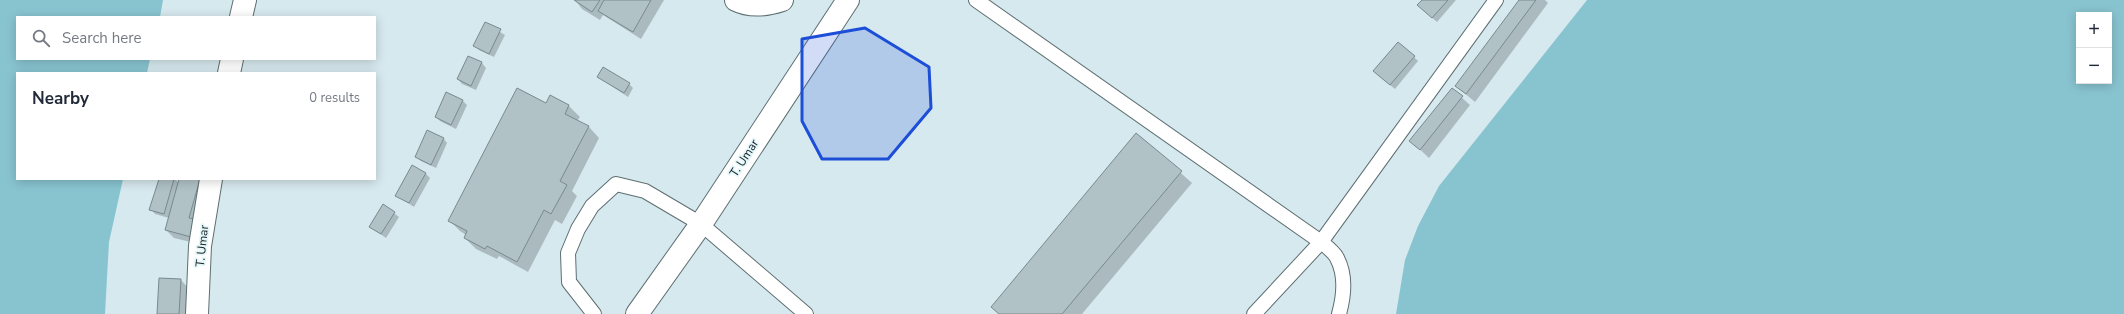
<!DOCTYPE html>
<meta charset="utf-8">
<style>
body{margin:0;font-family:"Nunito Sans",sans-serif;background:#f2f2f3;color:#1f2937}
.controls{position:absolute;right:12px;top:12px;display:grid;overflow:hidden;border-radius:0px;box-shadow:0 2px 10px #0003}
.controls button{width:36px;height:36px;display:grid;place-items:center;padding:0;border:0;border-bottom:1px solid #e0e1e3;background:#fff;color:#1f2937;font:20px sans-serif}
.list{margin:0;padding:0;list-style:none}
h2{display:flex;justify-content:space-between;align-items:center;height:52px;margin:0;padding:0 16px;font-size:17px}
h2 small{font-size:13px;font-weight:400;color:#747a83}
.icon{flex:none;width:22px;height:22px;fill:none;stroke:currentColor;stroke-width:2;stroke-linecap:round;stroke-linejoin:round}
.map{position:relative;flex:none;width:2124px;height:314px;overflow:hidden}
.search{position:absolute;background:#fff;box-shadow:0 2px 10px #0003;left:16px;top:16px;width:360px;height:44px;display:flex;align-items:center;gap:10px;box-sizing:border-box;padding:0 14px;border-radius:0px;color:#747a83;font-size:15px}
.panel{position:absolute;background:#fff;box-shadow:0 2px 10px #0003;left:16px;top:72px;width:360px;height:108px;border-radius:0px}
.map>svg:first-child{display:block}
</style>
<div class="map">
<svg width="2124" height="314" viewBox="0 0 2124 314">
<rect width="100%" height="100%" fill="#d6e9ee"/>
<g fill="#88c4d0" fill-rule="evenodd">
<path d="M0 0H163L160 17H17V59H150L147 73H17V179H123L109 242 105 314H0Z"/>
<path d="M1587 0H2124V314H1396L1405 260 1418 226 1439 186ZM2079 15H2109V81H2079Z"/>
</g>
<g fill="#0003">
<path d="M575 0H664L641 39 603 15 600 20 582 9Z"/>
<path d="M1423 0H1456L1437 22 1423 10Z"/>
<path d="M1521 0H1545L1548 3 1475 102 1456 86Z"/>
<path d="M486 23 505 35 494 57 479 50 475 46Z"/>
<path d="M468 57 482 63 486 68 476 90 462 84 458 79Z"/>
<path d="M1414 57 1418 61 1395 89 1379 76Z"/>
<path d="M598 77 629 84 633 88 628 97Z"/>
<path d="M1452 89 1470 105 1429 158 1411 141Z"/>
<path d="M447 93 463 101 467 105 456 129 440 121 436 117Z"/>
<path d="M550 96 569 106 580 117 577 121 589 127 599 138 572 191 577 196 562 224 555 220 528 272 499 256 497 259 476 249 465 238 466 235 460 231 449 220 546 105Z"/>
<path d="M1137 134 1192 183 1082 314H999L992 307Z"/>
<path d="M443 138 447 143 436 168 421 161 416 157Z"/>
<path d="M425 173 430 178 414 207 396 195Z"/>
<path d="M160 179H175L179 183 180 179H196L208 188 199 244 174 238 166 230 169 218 155 214 151 209Z"/>
<path d="M383 205 399 217 386 238 370 227Z"/>
<path d="M181 280 189 289 187 314H158Z"/>
</g>
<g fill="#b0c2c6" stroke="#798a8e">
<path d="M574 0H600L592 12Z"/>
<path d="M604 0H651L633 32 598 11Z"/>
<path d="M1422 0H1448L1432 18 1417 5Z"/>
<path d="M1519 0H1536L1466 94 1455 86Z"/>
<path d="M485 22 501 29 489 54 473 46Z"/>
<path d="M1398 42 1415 56 1390 85 1373 71Z"/>
<path d="M468 56 482 62 471 86 457 79Z"/>
<path d="M603 67 630 83 624 93 597 77Z"/>
<path d="M517 88 546 103 550 95 569 105 565 114 589 126 560 181 567 185 551 214 544 210 517 262 487 246 485 249 464 238 467 231 448 221Z"/>
<path d="M1452 88 1463 96 1420 150 1409 141Z"/>
<path d="M446 92 463 100 451 125 435 117Z"/>
<path d="M427 130 444 138 431 165 415 157Z"/>
<path d="M1136 133 1182 171 1062 314H999L991 307Z"/>
<path d="M412 165 426 173 409 203 395 196Z"/>
<path d="M159 179H174L164 214 149 210Z"/>
<path d="M179 179H200L189 218 196 219 191 237 165 230Z"/>
<path d="M383 204 395 212 381 234 369 227Z"/>
<path d="M159 278 181 279 179 314H157Z"/>
</g>
<g fill="none" stroke-linecap="round" stroke-linejoin="round">
<defs>
<g id="service">
<path d="M976 0 1321 242 1254 314"/>
<path d="M594 314 569 282 568 253 578 229 592 206 616 184 645 191 701 224 806 314"/>
<path d="M1339 314C1344 296 1346 275 1337 258 1334 252 1326 246 1321 242L1496 0"/>
</g>
<g id="minor">
<path d="M736 0C750 7 767 5 782 0"/>
<path d="M241 17 245 0"/>
<path d="M229 73 232 59"/>
<path d="M197 314 200 246 211 179"/>
<path d="M637 314 701 224 848 0"/>
</g>
</defs>
<use href="#service" stroke="#5e6f72" stroke-width="16"/>
<use href="#minor" stroke="#5e6f72" stroke-width="24"/>
<use href="#service" stroke="#fff" stroke-width="14"/>
<use href="#minor" stroke="#fff" stroke-width="22"/>
</g>
<path fill="#1d4ed8" fill-opacity="0.2" stroke="#1d4ed8" stroke-width="3" stroke-linejoin="round" d="M865 28 929 67 931 108 888 159H822L802 121V39Z"/>
<g text-anchor="middle" dominant-baseline="central" stroke-width="3.5" stroke-linejoin="round" paint-order="stroke">
<g font-size="12" fill="#171d1f" stroke="#e3f7fb">
<text transform="translate(744 158) rotate(-57)">T. Umar</text>
<text transform="translate(202 246) rotate(-84)">T. Umar</text>
</g>
</g>
</svg>
<div class="controls">
<button>+</button>
<button>−</button>
</div>
<div class="search"><svg class="icon" aria-label="search" viewBox="0 0 24 24"><circle cx="10" cy="10" r="6"/><path d="M15 15l6 6"/></svg>Search here</div>
<section class="panel">
<h2>Nearby<small>0 results</small></h2>
<ul class="list">
</ul>
</section>
</div>
